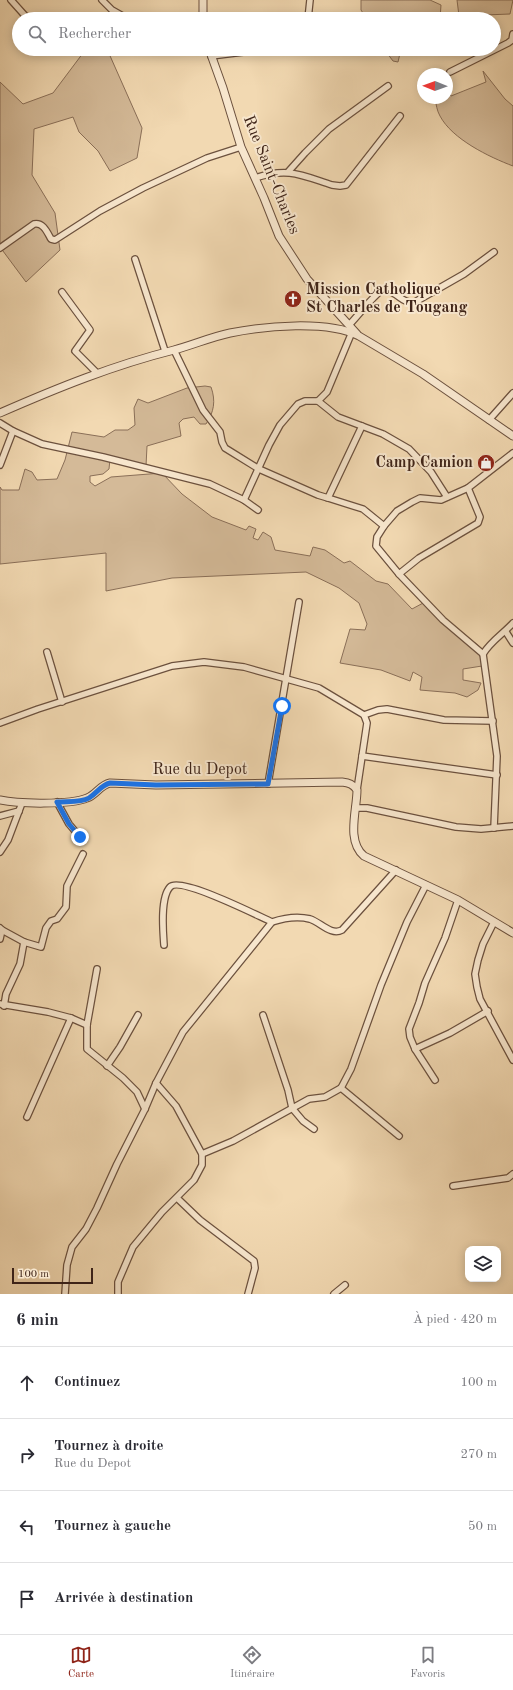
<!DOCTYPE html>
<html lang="fr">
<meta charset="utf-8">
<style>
body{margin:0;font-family:"Old Standard TT",serif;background:#f2f2f3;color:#2b2b33}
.controls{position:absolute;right:12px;bottom:12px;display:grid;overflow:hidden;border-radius:8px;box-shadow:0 2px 10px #0003}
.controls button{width:36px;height:36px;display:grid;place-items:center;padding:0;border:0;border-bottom:1px solid #e1e1e2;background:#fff;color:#2b2b33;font:20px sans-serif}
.compass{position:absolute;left:417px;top:68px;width:36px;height:36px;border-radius:50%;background:#fff;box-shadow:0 2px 10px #0003;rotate:271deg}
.scale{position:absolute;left:12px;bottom:10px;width:81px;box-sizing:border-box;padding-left:4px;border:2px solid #3f2418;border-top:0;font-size:11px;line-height:14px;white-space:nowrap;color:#3f2418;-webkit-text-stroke:3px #f7e6cd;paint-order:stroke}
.stop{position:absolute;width:12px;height:12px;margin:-9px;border:3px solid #1a73e8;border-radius:50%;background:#fff}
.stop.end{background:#1a73e8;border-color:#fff;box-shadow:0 1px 4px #0008}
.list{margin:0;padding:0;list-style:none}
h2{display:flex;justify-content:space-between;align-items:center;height:52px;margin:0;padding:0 16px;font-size:17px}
h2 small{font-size:13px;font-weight:400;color:#7c7c81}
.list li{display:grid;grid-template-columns:26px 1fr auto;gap:12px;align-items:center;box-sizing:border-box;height:72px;padding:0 16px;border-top:1px solid #e1e1e2}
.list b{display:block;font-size:15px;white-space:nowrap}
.list p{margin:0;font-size:13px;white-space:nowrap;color:#7c7c81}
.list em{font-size:13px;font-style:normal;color:#7c7c81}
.icon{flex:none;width:22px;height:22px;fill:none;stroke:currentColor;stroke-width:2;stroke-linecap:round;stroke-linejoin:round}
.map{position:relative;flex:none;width:513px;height:1294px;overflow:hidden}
.search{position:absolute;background:#fff;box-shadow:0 2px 10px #0003;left:12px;right:12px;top:12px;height:44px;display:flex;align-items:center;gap:10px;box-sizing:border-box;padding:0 14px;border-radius:22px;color:#7c7c81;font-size:15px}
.sheet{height:340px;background:#fff}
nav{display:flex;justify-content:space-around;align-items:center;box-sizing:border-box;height:56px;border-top:1px solid #e1e1e2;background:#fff;font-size:11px;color:#7c7c81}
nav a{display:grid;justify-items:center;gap:2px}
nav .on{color:#8f2418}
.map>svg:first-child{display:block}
</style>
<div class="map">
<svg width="513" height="1294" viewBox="0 0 513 1294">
<rect width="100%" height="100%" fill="#f2d9b2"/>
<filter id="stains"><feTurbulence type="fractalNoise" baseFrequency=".005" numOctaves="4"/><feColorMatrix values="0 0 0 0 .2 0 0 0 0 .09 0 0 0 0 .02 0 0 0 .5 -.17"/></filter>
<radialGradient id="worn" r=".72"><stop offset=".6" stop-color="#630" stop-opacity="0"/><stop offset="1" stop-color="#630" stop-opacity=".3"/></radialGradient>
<g fill="#d4ba98" stroke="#8a6f58">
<path d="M361 0H430L441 5 440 19H367L361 10Z"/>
<path d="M457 0H513L510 14 459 16Z"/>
<path d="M86 49H107L142 128 137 158 110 171 98 151 79 132 73 117 34 129 32 175 55 213 60 250 26 282 0 247V82L23 104 53 93Z"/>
<path d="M384 49H401L398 62 393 61Z"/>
<path d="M483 71 505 99 513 106V166C489 157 452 139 440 116 437 111 436 104 435 98H447V89L451 96 486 82Z"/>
<path d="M205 386 211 387C216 401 214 412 206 424H200L194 417 183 419 179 423 181 436 147 446 146 466 110 459 109 469 103 474 90 476V482L95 486 111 477 162 473 182 494 212 517 246 530 249 526 256 529 253 538 258 540 263 532 271 537 275 550 310 556 313 547 325 550 344 563 350 561 376 581 388 584 412 609 425 602 480 647 482 666 463 669V680L481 683 478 690 467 697 455 693 420 690 422 677 413 672 410 681 381 670 340 663 350 629 365 630 367 624 359 603 339 588 306 572 172 578 106 591V553L0 564V487L2 490H19L25 469 32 472 37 480 57 479 65 460 72 432 104 437 115 430H128L135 425 134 408 138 399 148 403 187 388Z"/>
</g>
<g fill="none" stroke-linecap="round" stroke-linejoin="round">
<defs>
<g id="minor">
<path d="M11 0 28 19"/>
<path d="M102 0 112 10 128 19"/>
<path d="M308 19 310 0"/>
<path d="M84 49 93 51 113 49"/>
<path d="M211 56 267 49"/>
<path d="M450 72 508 43 512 40 513 34"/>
<path d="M288 172 305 153 329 129 388 86"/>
<path d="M255 178C288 167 301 175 332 185L340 186 346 185 400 116"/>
<path d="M0 248 34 224C43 222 47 232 51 239L55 240 100 211 143 188 207 158 241 147"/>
<path d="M135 259 165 351"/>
<path d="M62 292 90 330 75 351 97 373"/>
<path d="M349 325C356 318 374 295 381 291 385 290 390 291 393 293 401 297 405 304 415 302L464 274 494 252"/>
<path d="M174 350 203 410 220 432 222 442 225 448 259 469 318 495 328 498 362 426"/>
<path d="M318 401 338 417 383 434 409 449 431 472 447 497"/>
<path d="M489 420 513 393"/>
<path d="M0 423 13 431 42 444 103 457 210 484 244 500 258 510"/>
<path d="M0 465 13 431"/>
<path d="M328 498 363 509 384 526"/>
<path d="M244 500 269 445 280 425 298 404 305 401H318L327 392 352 332"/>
<path d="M399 574 376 546 377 537 384 526 397 511 412 502 420 498 441 500 468 488"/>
<path d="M506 632 513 643"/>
<path d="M47 652 62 702"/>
<path d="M483 654 443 620 399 574 419 558 478 523 480 517 468 488 513 453"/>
<path d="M364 715 378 710 387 709 444 720 493 721"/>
<path d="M0 723 38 709 172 666 204 662 244 667 319 688 364 715 367 723 357 790"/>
<path d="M362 756 497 775"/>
<path d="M268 784 299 602"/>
<path d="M57 802 69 824 80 837"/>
<path d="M355 808H367L456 827 481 829 513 826"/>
<path d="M0 816 19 811"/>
<path d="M494 828 497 756 483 654C491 641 503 634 513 623"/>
<path d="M0 852 8 840 22 803"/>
<path d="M494 922 483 944 478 960 475 974 477 987 480 999 513 1060"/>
<path d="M2 930 24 942 41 947 46 928 51 921 57 919 66 907 67 886 83 854"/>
<path d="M0 939 2 930 0 928"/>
<path d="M164 945C163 931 160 898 170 887 180 876 258 916 272 922"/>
<path d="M97 969 87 1025V1049L123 1078 137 1092 145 1109"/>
<path d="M0 1004 48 1012 71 1018 87 1025"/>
<path d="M4 1006 6 994 20 964 24 942"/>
<path d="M263 1015 288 1090 292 1108 303 1121 314 1129"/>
<path d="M415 1049 450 1033 488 1011"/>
<path d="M107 1066 120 1047 138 1015"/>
<path d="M435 1080 415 1049 410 1037 409 1029 419 1003 425 983 445 938 458 900"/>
<path d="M341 1088 399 1136"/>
<path d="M27 1117 71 1018"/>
<path d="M202 1154 233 1141 309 1099 325 1097 341 1088 351 1069 381 985 407 922 426 885"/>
<path d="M453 1186 508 1178 513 1174"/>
<path d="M177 1198 200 1220 254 1261 255 1268 248 1294"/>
<path d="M65 1294 67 1265 72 1247 86 1229 97 1208 117 1164 145 1109 156 1083 183 1032 196 1016 272 922C284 918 298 916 310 919 320 922 331 936 342 930L396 870"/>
<path d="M118 1294V1282L133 1247 162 1212 194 1180 202 1165V1154L176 1106 156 1083"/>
<path d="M334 1294 345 1285"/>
</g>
<g id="tertiary">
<path d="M203 0V19"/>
<path d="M209 49 223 88 241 147 264 198 279 236 307 279 357 334"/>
<path d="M0 413C57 388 114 365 174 350 193 345 211 337 230 333 264 326 328 320 359 336L423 374 513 436"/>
<path d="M0 800C17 804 71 805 87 798 96 795 100 785 110 783L156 785 342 782C349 783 353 784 357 790 357 810 346 841 364 856L458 900 513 933"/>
</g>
</defs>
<use href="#minor" stroke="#6c513e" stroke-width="8"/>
<use href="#tertiary" stroke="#6c513e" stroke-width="9"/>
<use href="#minor" stroke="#f7e6cd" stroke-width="5.5"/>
<use href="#tertiary" stroke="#f7e6cd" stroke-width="7"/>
</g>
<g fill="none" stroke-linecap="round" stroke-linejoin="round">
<path stroke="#1a73e8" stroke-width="5" d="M80 837 69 824 57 802C66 801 81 803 89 798 97 793 101 785 110 783L156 785 268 784 282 706"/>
</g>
<defs>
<symbol id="church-disc" viewBox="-11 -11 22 22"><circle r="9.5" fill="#8f2418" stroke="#f7e6cd"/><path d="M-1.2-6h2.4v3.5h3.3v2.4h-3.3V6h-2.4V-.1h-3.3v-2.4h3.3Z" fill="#fff"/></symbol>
<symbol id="shop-disc" viewBox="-11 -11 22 22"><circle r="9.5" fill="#8f2418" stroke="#f7e6cd"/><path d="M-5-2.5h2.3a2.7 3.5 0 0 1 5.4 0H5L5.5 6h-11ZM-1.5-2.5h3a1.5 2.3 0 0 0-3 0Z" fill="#fff"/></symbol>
</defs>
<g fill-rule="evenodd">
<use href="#church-disc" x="283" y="289" width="20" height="20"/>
<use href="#shop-disc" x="476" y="453" width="20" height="20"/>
</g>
<g text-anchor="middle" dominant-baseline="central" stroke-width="4" stroke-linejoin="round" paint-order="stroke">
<g font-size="16" fill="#3f2418" stroke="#f7e6cd">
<text transform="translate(271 175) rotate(68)">Rue Saint-Charles</text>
<text x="200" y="770">Rue du Depot</text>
</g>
<g font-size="16" font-weight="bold" fill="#3f2418" stroke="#f7e6cd" text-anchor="start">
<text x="306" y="290">Mission Catholique<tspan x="306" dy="18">St Charles de Tougang</tspan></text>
<text x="473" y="463" text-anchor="end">Camp Camion</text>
</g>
</g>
<rect width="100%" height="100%" filter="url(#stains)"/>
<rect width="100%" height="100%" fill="url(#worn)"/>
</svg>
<div class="controls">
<button><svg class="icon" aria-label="layers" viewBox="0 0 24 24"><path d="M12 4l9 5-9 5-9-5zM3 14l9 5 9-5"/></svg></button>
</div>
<svg class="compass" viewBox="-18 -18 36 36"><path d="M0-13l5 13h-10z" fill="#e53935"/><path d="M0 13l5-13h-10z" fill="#7c7c81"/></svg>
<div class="scale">100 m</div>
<div class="stop" style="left:282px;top:706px"></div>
<div class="stop end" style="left:80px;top:837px"></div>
<div class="search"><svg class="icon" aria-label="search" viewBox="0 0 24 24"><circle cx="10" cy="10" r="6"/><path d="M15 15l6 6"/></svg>Rechercher</div>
</div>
<section class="sheet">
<h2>6 min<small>À pied · 420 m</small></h2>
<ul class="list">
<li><svg class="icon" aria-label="ahead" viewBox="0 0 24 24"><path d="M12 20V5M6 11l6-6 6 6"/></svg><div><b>Continuez</b></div><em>100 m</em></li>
<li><svg class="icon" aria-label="right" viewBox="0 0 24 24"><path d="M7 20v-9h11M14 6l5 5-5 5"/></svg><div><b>Tournez à droite</b><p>Rue du Depot</p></div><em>270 m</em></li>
<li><svg class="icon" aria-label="left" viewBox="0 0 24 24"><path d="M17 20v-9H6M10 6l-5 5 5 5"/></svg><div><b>Tournez à gauche</b></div><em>50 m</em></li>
<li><svg class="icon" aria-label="arrive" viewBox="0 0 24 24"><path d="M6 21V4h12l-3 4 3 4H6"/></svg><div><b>Arrivée à destination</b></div></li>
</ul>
</section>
<nav>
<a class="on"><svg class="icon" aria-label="map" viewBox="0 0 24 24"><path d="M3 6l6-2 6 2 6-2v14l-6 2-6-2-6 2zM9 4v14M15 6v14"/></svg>Carte</a>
<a><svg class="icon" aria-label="directions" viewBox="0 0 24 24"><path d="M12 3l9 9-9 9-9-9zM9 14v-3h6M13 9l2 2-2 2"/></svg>Itinéraire</a>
<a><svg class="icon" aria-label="saved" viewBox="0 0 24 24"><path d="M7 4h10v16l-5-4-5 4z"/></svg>Favoris</a>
</nav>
